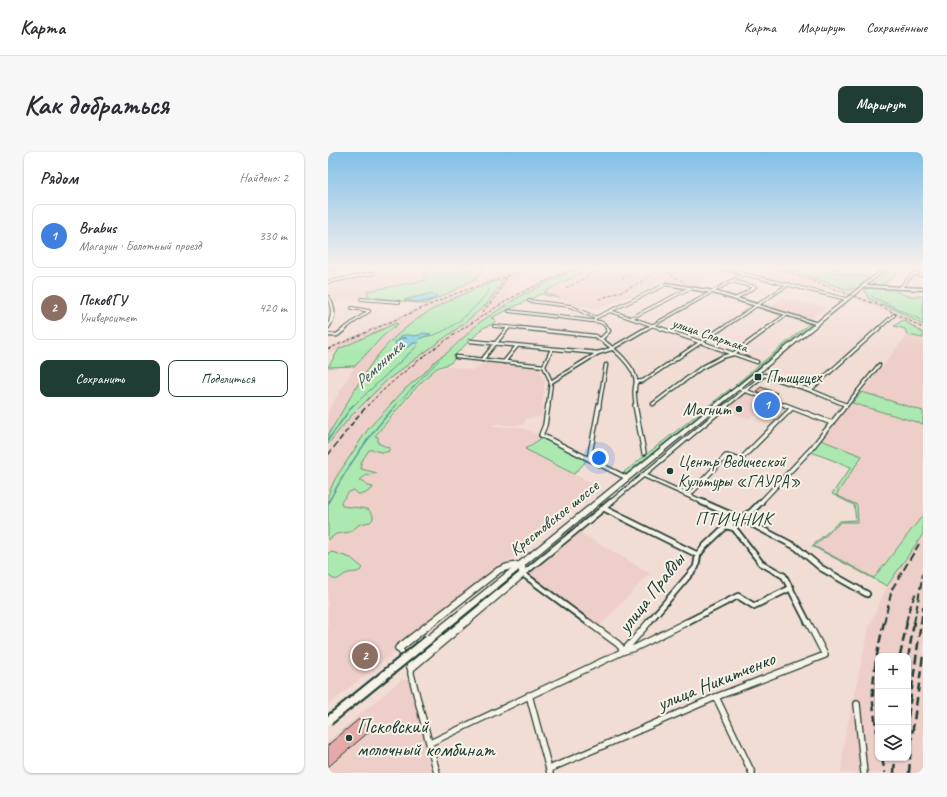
<!DOCTYPE html>
<html lang="ru">
<meta charset="utf-8">
<style>
body{margin:0;font-family:Caveat,sans-serif;background:#f7f7f7;color:#2b2b33}
.controls{position:absolute;right:12px;bottom:12px;display:grid;overflow:hidden;border-radius:8px;box-shadow:0 1px 3px #0004}
.controls button{width:36px;height:36px;display:grid;place-items:center;padding:0;border:0;border-bottom:1px solid #e1e1e2;background:#fff;color:#2b2b33;font:20px sans-serif}
.you{position:absolute;left:271px;top:306px;width:14px;height:14px;margin:-10px;border:3px solid #fff;border-radius:50%;background:#1a73e8;box-shadow:0 0 0 6px #1a73e833}
.badge{display:grid;place-items:center;width:26px;height:26px;border-radius:50%;background:#1f3d34;color:#fff;font-size:13px;font-weight:700}
.pin{position:absolute;translate:-50% -50%;border:2px solid #fff;box-shadow:0 1px 4px #0006}
.list{margin:0;padding:0;list-style:none}
h2{display:flex;justify-content:space-between;align-items:center;height:52px;margin:0;padding:0 16px;font-size:17px}
h2 small{font-size:13px;font-weight:400;color:#7c7c81}
.list li{display:grid;grid-template-columns:26px 1fr auto;gap:12px;align-items:center;box-sizing:border-box;height:64px;margin:0 8px 8px;padding:0 8px;border:1px solid #e1e1e2;border-radius:8px}
.list b{display:block;font-size:15px;white-space:nowrap}
.list p{margin:0;font-size:13px;white-space:nowrap;color:#7c7c81}
.list em{font-size:13px;font-style:normal;color:#7c7c81}
.actions{display:flex;gap:8px;padding:12px 16px}
.actions a{flex:1;padding:9px 0;border:1px solid #1f3d34;border-radius:8px;text-align:center;font-size:14px;color:#1f3d34}
.actions .main{background:#1f3d34;color:#fff}
.icon{flex:none;width:22px;height:22px;fill:none;stroke:currentColor;stroke-width:2;stroke-linecap:round;stroke-linejoin:round}
.map{position:relative;flex:none;width:595px;height:621px;overflow:hidden;border-radius:8px}
header{display:flex;align-items:center;gap:24px;box-sizing:border-box;height:56px;padding:0 20px;background:#fff;border-bottom:1px solid #e1e1e2}
header strong{font-size:19px}
nav{display:flex;gap:22px;margin-inline-start:auto;font-size:14px}
.intro{display:flex;align-items:center;justify-content:space-between;box-sizing:border-box;height:96px;padding:0 24px}
h1{margin:0;font-size:28px}
.button{padding:10px 18px;border-radius:8px;background:#1f3d34;color:#fff;font-size:14px;font-weight:700}
main{display:flex;gap:24px;padding:0 24px}
aside{flex:1;background:#fff;border-radius:8px;box-shadow:0 1px 3px #0004}
.map>svg:first-child{display:block}
</style>
<header>
<strong>Карта</strong>
<nav><a>Карта</a><a>Маршрут</a><a>Сохранённые</a></nav>
</header>
<div class="intro"><h1>Как добраться</h1><a class="button">Маршрут</a></div>
<main>
<aside>
<h2>Рядом<small>Найдено: 2</small></h2>
<ul class="list">
<li><span class="badge" style="background:#3f7fe0">1</span><div><b>Brabus</b><p>Магазин · Болотный проезд</p></div><em>330 m</em></li>
<li><span class="badge" style="background:#8d6e63">2</span><div><b>ПсковГУ</b><p>Университет</p></div><em>420 m</em></li>
</ul>
<div class="actions"><a class="main">Сохранить</a><a>Поделиться</a></div>
</aside>
<div class="map">
<svg width="595" height="621" viewBox="0 0 595 621">
<rect width="100%" height="100%" fill="#f2ddd5"/>
<filter id="ink" filterUnits="userSpaceOnUse"><feTurbulence type="fractalNoise" baseFrequency=".025" numOctaves="2"/><feDisplacementMap in="SourceGraphic" scale="8" xChannelSelector="R" yChannelSelector="G"/><feConvolveMatrix kernelMatrix="1 2 1 2 8 2 1 2 1" color-interpolation-filters="sRGB"/></filter>
<g filter="url(#ink)">
<g fill="#eecec8" fill-rule="evenodd">
<path d="M177 116H181V121L199 116H210L191 121 193 123 192 127 184 130 181 138 188 141 241 116H248L189 146 157 166 119 201 108 208 95 222 78 236 40 277 8 326 0 343V292L22 265 59 228 134 173 158 153 124 148 104 157 73 179 30 233 0 283V259L27 214 55 184 70 172 68 171 8 199 0 201V196L127 138 147 127H152L175 122Z"/>
<path d="M263 116H456L520 138 529 136 524 140 568 158 595 173V181L566 163 528 148 521 143 500 135 493 140 405 119 393 125 377 124 372 137 334 130 269 157 256 154 252 155 215 141Z"/>
<path d="M513 116H523L538 119 530 125 506 120Z"/>
<path d="M88 118 98 128 39 138 40 145 7 150 3 143 0 141V131L42 123 55 122 60 123Z"/>
<path d="M455 146 470 150 472 149 498 155 481 168 439 157Z"/>
<path d="M579 183 595 186V259L534 240Z"/>
<path d="M158 211 211 217 217 230 213 265 198 267 195 273H174L171 271 165 273V275H192L215 285 197 297 273 336 0 553V363L47 284 106 218 120 214 144 218Z"/>
<path d="M418 240 445 250 435 261 430 260 421 267 396 258Z"/>
<path d="M524 251 595 272V363L546 426 485 394 513 370H530L529 353 508 343 534 304 493 288Z"/>
<path d="M251 380 322 421 272 474 201 423Z"/>
<path d="M595 382V621H513L516 589 541 475 559 434ZM550 504H580V606H550Z"/>
<path d="M74 527 82 529 103 621H0V589Z"/>
</g>
<g fill="#ace9b0" stroke="#669372" fill-rule="evenodd">
<path d="M90 116H154L155 120 147 127 127 138 97 152 41 145 39 139 98 128 95 122 101 121 100 118ZM100 142 107 143 109 144C102 152 86 151 76 148Z"/>
<path d="M248 116H263L216 140 231 146 213 142 163 166 168 168 165 172 155 176 128 202C125 216 113 211 105 219 84 238 66 262 47 284L50 285V291L61 296V299C53 303 49 297 41 298L33 310V317L49 321 37 324 31 329H36L40 334 45 335 44 337 36 342H30L26 338 21 340 13 350 14 354 40 357 45 363V367L42 370 32 372 22 380 8 382 0 388V343L7 327 40 277 78 236 95 222 108 208 119 201 152 170 189 146Z"/>
<path d="M456 116H513L507 120 530 125 532 123 541 126 529 136 520 138Z"/>
<path d="M564 116H574C566 124 556 136 544 133Z"/>
<path d="M174 128 172 134 158 153 134 173 59 228 22 265 0 292V283C14 261 26 237 41 215 64 182 95 160 131 144 145 138 159 131 174 128ZM83 183 84 184 92 183 100 184 94 185 90 189 73 198 72 197 76 194H67L71 189 70 187 81 186 77 185Z"/>
<path d="M542 135 565 136C573 145 584 144 595 144V173L568 158 540 146 539 142 536 139Z"/>
<path d="M575 168 595 181V186L579 183 577 177 566 174Z"/>
<path d="M68 171 70 172 55 184 27 214 0 215 11 197Z"/>
<path d="M481 172 483 173 409 233H407Z"/>
<path d="M402 237 403 238 298 322 296 320Z"/>
<path d="M534 240 595 259V272L524 251Z"/>
<path d="M217 284 261 306 246 322 197 297Z"/>
<path d="M493 288 534 304 508 343 529 353 530 370H513L486 394 546 426 595 363V382L559 434 484 394 512 369 528 368 526 353 504 342 523 315 483 300Z"/>
<path d="M4 400 23 406 35 416C31 421 26 420 20 421 13 423 12 429 5 427L0 423V401Z"/>
</g>
<g fill="#86d2e6" stroke="#5d969f">
<path d="M100 142 108 143 109 144 108 146 94 150 76 148Z"/>
<path d="M94 181 103 182 91 187 90 191H85L84 193 73 198 72 197 76 194 67 195 68 192 66 190 71 189 70 187 79 186 72 185 74 183H83L84 184 92 183Z"/>
</g>
<g fill="none" stroke-linecap="round" stroke-linejoin="round">
<g stroke="#5d969f" stroke-width="1">
<path d="M543 144 595 169"/>
<path d="M101 184C123 181 150 154 162 137"/>
<path d="M25 254 88 195 90 191"/>
<path d="M67 254 111 208"/>
</g>
<g stroke="#5d969f" stroke-width="1.5">
<path d="M0 288 25 253"/>
<path d="M0 351C19 315 41 283 68 253"/>
</g>
<path stroke="#5d969f" stroke-width="2" d="M0 351 1 350"/>
</g>
<g fill="#e5aaa8" stroke="#1f3d34">
<path d="M433 235 449 241 445 245 428 239Z"/>
<path d="M31 567 42 579 0 615V593Z"/>
</g>
<g fill="none" stroke-linecap="round" stroke-linejoin="round">
<defs>
<g id="street-far4">
<path d="M0 117 8 116"/>
<path d="M395 117 518 147"/>
<path d="M586 122 595 123"/>
<path d="M404 129 427 135 407 147"/>
<path d="M0 130 46 121"/>
<path d="M572 136 591 116"/>
<path d="M33 147 71 150"/>
<path d="M201 149 242 154 266 165 267 168"/>
<path d="M24 156 41 159"/>
<path d="M181 159 272 170 276 172 280 177"/>
<path d="M282 159 335 177"/>
<path d="M267 166 339 132"/>
<path d="M303 166 362 136"/>
<path d="M166 174 201 177"/>
<path d="M16 177 41 159"/>
<path d="M179 177 180 176"/>
<path d="M318 177 416 122"/>
<path d="M393 177 461 132"/>
<path d="M438 177 458 163"/>
<path d="M550 177 566 163"/>
</g>
<g id="street-far3">
<path d="M191 176 267 184C280 191 307 213 308 230 308 231 307 234 307 236 306 242 307 248 308 254"/>
<path d="M332 176 429 210"/>
<path d="M0 183H9L18 176"/>
<path d="M273 187 281 179 279 176"/>
<path d="M142 189 270 201"/>
<path d="M128 205 216 214 223 230"/>
<path d="M154 208 180 176"/>
<path d="M176 210 189 194"/>
<path d="M216 214 224 197"/>
<path d="M308 230 315 229 394 176"/>
<path d="M410 236 459 254"/>
<path d="M482 238 551 176"/>
<path d="M325 252 373 216 394 205 405 202 440 176"/>
<path d="M220 254 223 230 270 201 283 197 319 176"/>
<path d="M271 254 278 213"/>
<path d="M398 254 436 223 482 238 518 253"/>
<path d="M518 254 551 213"/>
</g>
<g id="street-far2">
<path d="M220 253 217 273 213 283 299 326"/>
<path d="M307 253 316 301"/>
<path d="M457 253 504 271"/>
<path d="M261 307 271 253"/>
<path d="M315 323 377 351"/>
<path d="M361 343 398 304 412 308 464 256"/>
<path d="M282 351 399 253"/>
<path d="M432 351 483 297 518 253"/>
</g>
<g id="street-far1">
<path d="M374 350 420 370 468 395 493 416 539 442"/>
<path d="M275 356 370 403"/>
<path d="M398 374 406 376 433 411 456 424 480 471"/>
<path d="M261 471 195 422 283 350"/>
<path d="M320 471 368 415 370 403 376 395 398 374 423 360 433 350"/>
<path d="M357 471 410 444 426 454 463 436"/>
</g>
<g id="street">
<path d="M260 470 290 492 296 499 307 496 359 470"/>
<path d="M71 496 83 515V522L109 621"/>
<path d="M201 543 222 621"/>
<path d="M388 545 424 621"/>
<path d="M529 552 536 621"/>
<path d="M102 591 296 499 321 470"/>
<path d="M221 617 388 545 497 503 480 470"/>
</g>
<g id="secondary">
<path d="M338 131 386 139 490 171 487 172 385 141 339 133 338 132Z"/>
<path d="M534 133 595 136V138L535 135 534 134Z"/>
</g>
<g id="primary">
<path d="M556 116H559L197 413 198 422 197 424 86 518 83 519 80 518 79 515 80 512 191 421V418L103 490 100 491 97 490 96 488 97 486 183 417 173 420 74 498 71 499 68 498 67 496 68 494 169 416 179 412 191 410Z"/>
<path d="M0 144H1C8 155 8 166 1 176H0C0 171 3 166 3 160 3 154 0 150 0 144Z"/>
</g>
</defs>
<use href="#street-far4" stroke="#1f3d34" stroke-width="4"/>
<use href="#street-far3" stroke="#1f3d34" stroke-width="5"/>
<use href="#street-far2" stroke="#1f3d34" stroke-width="6"/>
<use href="#street-far1" stroke="#1f3d34" stroke-width="8"/>
<use href="#street" stroke="#1f3d34" stroke-width="8"/>
<use href="#secondary" stroke="#1f3d34" stroke-width="3"/>
<use href="#primary" stroke="#1f3d34" stroke-width="2.5"/>
<use href="#street-far4" stroke="#f7f3e8" stroke-width="2"/>
<use href="#street-far3" stroke="#f7f3e8" stroke-width="2.5"/>
<use href="#street-far2" stroke="#f7f3e8" stroke-width="3.5"/>
<use href="#street-far1" stroke="#f7f3e8" stroke-width="4.5"/>
<use href="#street" stroke="#f7f3e8" stroke-width="5.5"/>
<use href="#secondary" fill="#f7f3e8" fill-rule="evenodd"/>
<use href="#primary" fill="#f7f3e8" fill-rule="evenodd"/>
<g stroke="#1f3d34" stroke-width="1" stroke-dasharray="3.5 2" stroke-linecap="butt">
<path d="M334 116 344 124 358 131"/>
<path d="M448 116 553 154 595 176"/>
<path d="M294 126 313 116"/>
<path d="M238 136 276 116"/>
<path d="M271 147C293 140 314 133 330 116"/>
<path d="M154 160C167 147 177 134 180 116"/>
<path d="M0 197 129 141 204 116"/>
<path d="M39 254C76 216 126 181 172 153 195 138 222 128 246 116"/>
</g>
<path stroke="#1f3d34" stroke-width="1.5" stroke-dasharray="6 3" stroke-linecap="butt" d="M0 303 30 264 40 253"/>
<g stroke="#1f3d34" stroke-width="2" stroke-dasharray="8 3.5" stroke-linecap="butt">
<path d="M556 471 564 437 591 392"/>
<path d="M578 471 581 458 588 440"/>
<path d="M586 471 595 421"/>
<path d="M593 471 595 454"/>
</g>
<g stroke="#1f3d34" stroke-width="2.5" stroke-dasharray="9 4.5" stroke-linecap="butt">
<path d="M572 504 579 470"/>
<path d="M580 506 586 470"/>
<path d="M580 565 593 470"/>
<path d="M550 585C548 574 546 562 545 551 544 523 550 496 556 470"/>
<path d="M554 606 557 621"/>
<path d="M566 621 567 606"/>
<path d="M581 621 583 591 595 503"/>
</g>
<defs>
<path id="primary-bridge" d="M0 569 100 488"/>
</defs>
<use href="#primary-bridge" stroke="#1f3d34" stroke-width="12" stroke-linecap="butt"/>
<use href="#primary-bridge" stroke="#f7f3e8" stroke-width="8"/>
</g>
</g>
<linearGradient id="sky" x2="0" y2="1"><stop stop-color="#81c0e7"/><stop offset="0.57" stop-color="#f9f0ec"/><stop offset="1" stop-color="#f9f0ec" stop-opacity="0"/></linearGradient>
<rect width="595" height="202" fill="url(#sky)"/>
<g fill="#1f3d34" stroke="#f7f3e8" stroke-width="1.5">
<rect x="426" y="221" width="8" height="8" rx="2"/>
<circle cx="411" cy="257" r="4"/>
<circle cx="342" cy="319" r="4"/>
<circle cx="21" cy="586" r="4"/>
</g>
<g text-anchor="middle" dominant-baseline="central" stroke-width="4" stroke-linejoin="round" paint-order="stroke">
<g font-size="14" fill="#1f3d34" stroke="#f7f3e8">
<text transform="translate(382 183) rotate(19)">улица Спартака</text>
</g>
<g font-size="17" fill="#1f3d34" stroke="#f7f3e8" text-anchor="start">
<text x="438" y="225">Птицецех</text>
<text x="403" y="257" text-anchor="end">Магнит</text>
<text x="350" y="309">Центр Ведической<tspan x="350" dy="20">Культуры «ГАУРА»</tspan></text>
</g>
<g font-size="17" fill="#1f3d34" stroke="#f7f3e8">
<text transform="translate(226 366) rotate(-39)">Крестовское шоссе</text>
</g>
<g font-size="18" font-style="italic" fill="#345b58" stroke="#f7f3e8">
<text transform="translate(51 212) rotate(-44)">Ремонтка</text>
</g>
<g font-size="18" letter-spacing="1" fill="#1f3d34" stroke="#f7f3e8">
<text x="406" y="367">ПТИЧНИК</text>
</g>
<g font-size="20" fill="#1f3d34" stroke="#f7f3e8">
<text transform="translate(323 441) rotate(-52)">улица Правды</text>
<text transform="translate(388 529) rotate(-22)">улица Никитченко</text>
</g>
<g font-size="20" fill="#1f3d34" stroke="#f7f3e8" text-anchor="start">
<text x="29" y="574">Псковский<tspan x="29" dy="23">молочный комбинат</tspan></text>
</g>
</g>
</svg>
<div class="controls">
<button>+</button>
<button>−</button>
<button><svg class="icon" aria-label="layers" viewBox="0 0 24 24"><path d="M12 4l9 5-9 5-9-5zM3 14l9 5 9-5"/></svg></button>
</div>
<div class="you"></div>
<div class="pin badge" style="left:439px;top:253px;background:#3f7fe0">1</div>
<div class="pin badge" style="left:37px;top:504px;background:#8d6e63">2</div>
</div>
</main>
